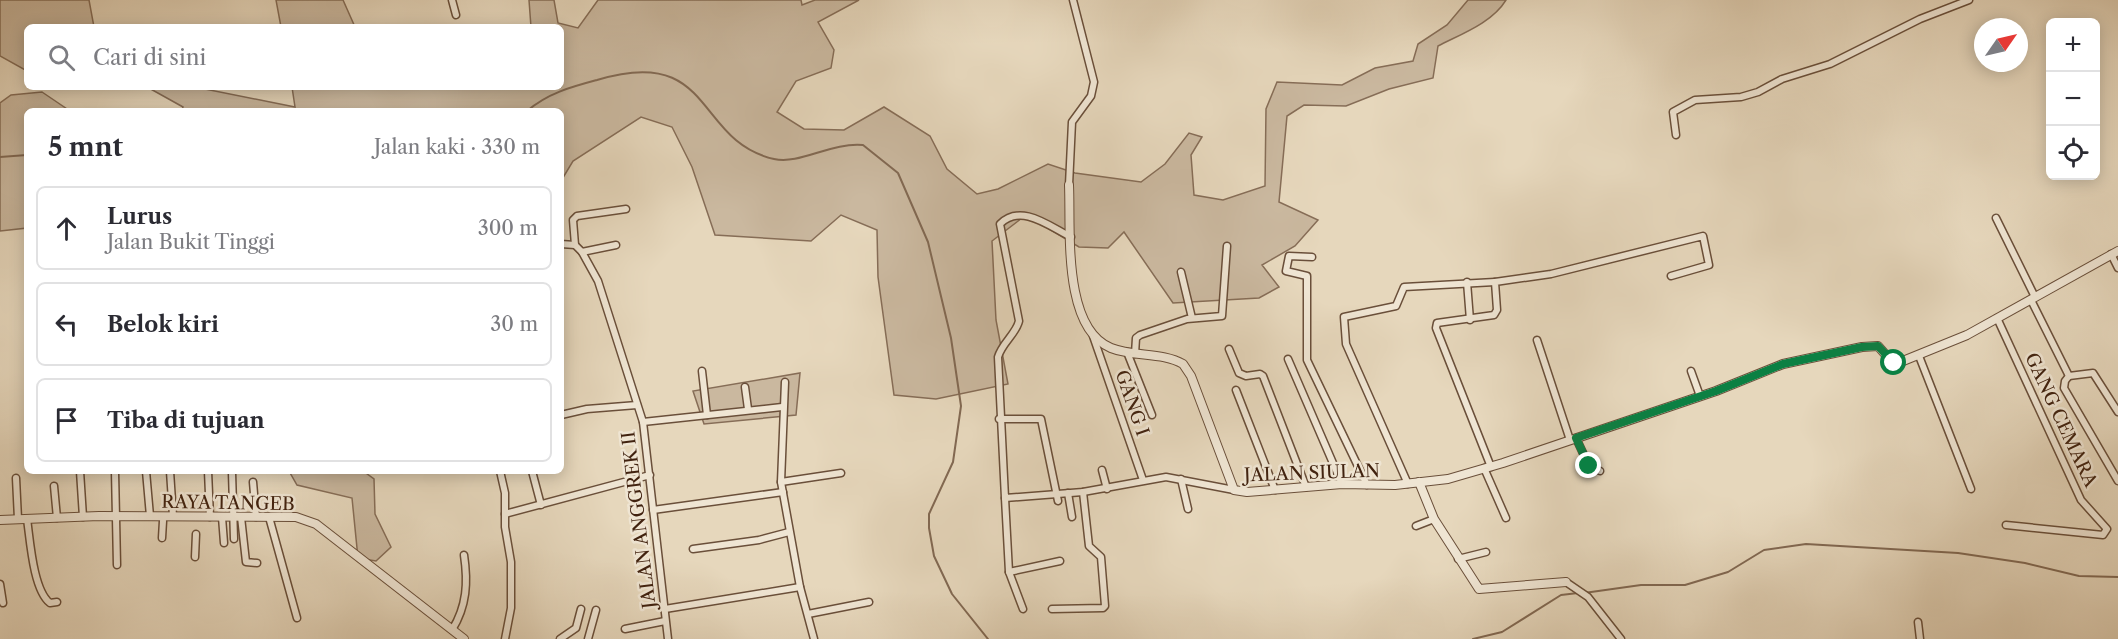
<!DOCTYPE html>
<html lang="id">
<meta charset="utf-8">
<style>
body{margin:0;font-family:"Libre Caslon Text",serif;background:#f2f2f3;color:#2b2b33}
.controls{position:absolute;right:18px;top:18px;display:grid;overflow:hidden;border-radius:9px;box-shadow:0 3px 15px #0003}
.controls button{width:54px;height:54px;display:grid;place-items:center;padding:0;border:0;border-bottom:2px solid #e1e1e2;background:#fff;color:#2b2b33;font:30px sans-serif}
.compass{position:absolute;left:1974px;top:18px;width:54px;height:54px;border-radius:50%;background:#fff;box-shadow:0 3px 15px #0003;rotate:56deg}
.stop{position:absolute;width:18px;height:18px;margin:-14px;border:4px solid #0b8043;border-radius:50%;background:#fff}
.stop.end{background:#0b8043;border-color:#fff;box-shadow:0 2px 6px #0008}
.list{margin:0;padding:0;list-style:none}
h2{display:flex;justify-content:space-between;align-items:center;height:78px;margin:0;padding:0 24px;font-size:26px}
h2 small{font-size:20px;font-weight:400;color:#7c7c81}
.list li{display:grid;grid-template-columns:39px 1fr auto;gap:18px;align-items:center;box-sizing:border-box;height:84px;margin:0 12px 12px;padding:0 12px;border:2px solid #e1e1e2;border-radius:9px}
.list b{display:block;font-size:22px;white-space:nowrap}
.list p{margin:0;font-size:20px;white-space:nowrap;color:#7c7c81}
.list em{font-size:20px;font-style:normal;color:#7c7c81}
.icon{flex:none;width:33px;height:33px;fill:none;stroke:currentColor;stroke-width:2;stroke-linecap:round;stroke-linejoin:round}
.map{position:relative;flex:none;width:2118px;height:639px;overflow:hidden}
.search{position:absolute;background:#fff;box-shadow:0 3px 15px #0003;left:24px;top:24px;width:540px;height:66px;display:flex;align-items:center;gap:15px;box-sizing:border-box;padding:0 21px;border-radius:9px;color:#7c7c81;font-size:22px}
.panel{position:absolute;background:#fff;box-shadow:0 3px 15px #0003;left:24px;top:108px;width:540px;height:366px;border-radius:9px}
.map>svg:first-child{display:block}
</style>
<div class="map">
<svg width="2118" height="639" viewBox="0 0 2118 639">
<rect width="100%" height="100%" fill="#e6d7bc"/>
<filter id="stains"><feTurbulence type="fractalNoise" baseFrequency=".00333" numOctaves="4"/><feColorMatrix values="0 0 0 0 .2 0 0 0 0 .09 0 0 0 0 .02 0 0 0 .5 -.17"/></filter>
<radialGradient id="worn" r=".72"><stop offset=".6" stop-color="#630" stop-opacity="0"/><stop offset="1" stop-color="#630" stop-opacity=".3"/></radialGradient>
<g fill="#cab89f" stroke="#866d57" stroke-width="1.5">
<path d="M0 0H89L94 27H27V71L0 56Z"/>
<path d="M276 0H343L355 27H281Z"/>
<path d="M529 0H554L558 23 578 28 598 0H801L802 5 815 0H859L818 22 834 50 831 68 796 81 777 112 804 129 844 130 884 107 930 136 947 169 977 194 998 189 1048 164 1075 173 1141 182 1165 164 1189 133 1202 137 1191 155 1194 195 1223 200 1265 186 1266 109 1277 82 1342 85 1375 68 1413 61 1418 44 1447 25 1468 0H1506C1492 23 1461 34 1438 46L1433 78 1389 89 1346 106 1304 105 1287 116 1279 202 1318 220 1295 246 1262 265 1279 287 1259 298 1173 303 1124 232 1108 248 1079 247 1026 215 992 241 996 320 1008 384 936 399 894 395 878 277 877 230 841 215 811 241 715 235 692 167 672 127 641 117 573 161 561 181V111H182L183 107 147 87H195L295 107 292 87H561V27H531Z"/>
<path d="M42 92 70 111H27V228L0 231V103L11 95Z"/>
<path d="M800 373 796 415 704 424 693 391Z"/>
<path d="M289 471H363L374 479 375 514 391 547 376 561 358 558 352 498 297 485Z"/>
</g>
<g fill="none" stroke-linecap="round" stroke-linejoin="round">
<g stroke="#826953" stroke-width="2">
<path d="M527 111C548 93 571 87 597 80 715 44 694 141 774 159 800 165 831 142 863 145L898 173 928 242 951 338 961 406 953 462 929 514V528L934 556 952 594 988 639"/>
<path d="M0 157 27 155"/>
<path d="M1584 593 1641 585H1685L1728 572 1764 550 1806 544 1958 553 2025 563 2079 576 2118 577"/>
<path d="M1473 639 1502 632 1561 595 1578 593"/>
</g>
<defs>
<g id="minor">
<path d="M452 0 456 15"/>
<path d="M1676 135 1673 112 1695 100 1741 97 1758 92 1782 79 1830 64 1920 19 1969 0"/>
<path d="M1069 185 1072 122 1091 96 1094 82 1073 0"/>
<path d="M1996 218 2035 297"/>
<path d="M1071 237C1049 226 1021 203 1000 224L1019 321C1016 334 1002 343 998 357L1005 498 1083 492 1166 477 1234 490"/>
<path d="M561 244 575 245 582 252 598 281 643 422 668 639"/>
<path d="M575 245 573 220 577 216 626 209"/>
<path d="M582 252 616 245"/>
<path d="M2111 254 2118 268"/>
<path d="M1312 257 1289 256 1286 271 1307 276V360L1367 485"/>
<path d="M1181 272 1192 318"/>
<path d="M1467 282 1470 320"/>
<path d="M2031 300 2069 376 2093 373 2118 412"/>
<path d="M1997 318 2081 500 2107 529 2103 535 2006 525"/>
<path d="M1093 336 1143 480"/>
<path d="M1537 340 1570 440"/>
<path d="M1229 349 1239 373 1246 376 1260 374 1263 376 1306 487"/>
<path d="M1127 352 1152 415"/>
<path d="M1135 354 1136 338 1140 335 1187 319 1222 316 1227 246"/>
<path d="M1919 356 1971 489"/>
<path d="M1288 359 1342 484"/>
<path d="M702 371 707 415"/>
<path d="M1691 371 1700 396"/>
<path d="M2069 376 2065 381 2064 388 2118 481"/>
<path d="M785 382 781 482 800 587 814 639"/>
<path d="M745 387 748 409"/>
<path d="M1236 390 1275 490"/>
<path d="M561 415 587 409 637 405"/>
<path d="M999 419H1041L1058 501"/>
<path d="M643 422 782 407"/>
<path d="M1576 438 1589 466 1600 471"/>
<path d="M1491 467 1436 328 1437 323 1494 315 1497 310 1495 282 1551 274 1703 236 1709 265 1671 276"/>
<path d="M1484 468 1506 518"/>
<path d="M1102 470 1107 489"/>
<path d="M80 471 83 517"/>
<path d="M115 471 117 565"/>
<path d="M146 471 150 516"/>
<path d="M170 471 173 516"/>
<path d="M208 471 210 517"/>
<path d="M500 471 505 493V527L511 562V608L505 639"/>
<path d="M532 471 541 505"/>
<path d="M232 472 234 539"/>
<path d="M16 478 18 519"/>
<path d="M1181 479 1188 509"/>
<path d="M253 482 256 517"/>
<path d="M781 482 841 473"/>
<path d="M1408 484 1346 344 1344 317 1396 306 1404 287 1495 282"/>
<path d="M54 486 57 518"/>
<path d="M1068 493 1072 517"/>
<path d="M1005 498 1009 572 1023 609"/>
<path d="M653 510 783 492"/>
<path d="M505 514 650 475"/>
<path d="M222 517 224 543"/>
<path d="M241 517 246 562 257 563"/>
<path d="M269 517 297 618"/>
<path d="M27 519C30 539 33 590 50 603L57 602"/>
<path d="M1416 526 1434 519"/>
<path d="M162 538 163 521"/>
<path d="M693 549 759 540 789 532"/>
<path d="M195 557 196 534"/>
<path d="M1458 559 1486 552"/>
<path d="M1009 572 1060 561"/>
<path d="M1566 582 1588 597 1621 639"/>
<path d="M0 584 3 603"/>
<path d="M665 609 800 587"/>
<path d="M1052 609 1103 608 1105 606 1101 557 1089 546 1083 492"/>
<path d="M808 614 869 602"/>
<path d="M1918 622 1920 639"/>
<path d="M625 629 665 621"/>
<path d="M452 630C467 606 468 582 464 555"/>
<path d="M560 639 576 628 581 609"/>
<path d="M588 639 596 610"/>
</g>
<g id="tertiary">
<path d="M1069 185C1071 229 1062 328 1111 348 1133 357 1163 352 1183 364L1191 376 1234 490 1247 492 1342 484 1395 485 1448 479 1503 463 1716 391 1783 364 1862 347 1878 346 1892 362 1898 363 1967 335 2118 251"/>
<path d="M1419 482 1434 519 1479 589 1566 582"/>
<path d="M0 520 99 516 296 517 316 524 464 639"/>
</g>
</defs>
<use href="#minor" stroke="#6a4f3a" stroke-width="9"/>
<use href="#tertiary" stroke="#6a4f3a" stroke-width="10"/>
<use href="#minor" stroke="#efe5d3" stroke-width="6"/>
<use href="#tertiary" stroke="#efe5d3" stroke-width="8"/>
</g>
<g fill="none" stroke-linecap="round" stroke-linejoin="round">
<path stroke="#0b8043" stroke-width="8" d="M1589 466 1576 438 1716 391 1783 364 1862 347 1878 346 1894 363"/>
</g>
<g text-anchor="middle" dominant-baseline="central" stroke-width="5" stroke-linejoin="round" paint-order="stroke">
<g font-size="18" fill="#41220f" stroke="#efe5d3">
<text transform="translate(1132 403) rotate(71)">GANG I</text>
<text transform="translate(2061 420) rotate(65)">GANG CEMARA</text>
<text transform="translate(1312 473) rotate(-2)">JALAN SIULAN</text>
<text transform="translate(228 503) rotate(1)">RAYA TANGEB</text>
<text transform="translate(639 520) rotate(-97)">JALAN ANGGREK II</text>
</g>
</g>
<rect width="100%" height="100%" filter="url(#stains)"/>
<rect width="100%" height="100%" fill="url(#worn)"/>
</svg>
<div class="controls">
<button>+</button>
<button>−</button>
<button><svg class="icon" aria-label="locate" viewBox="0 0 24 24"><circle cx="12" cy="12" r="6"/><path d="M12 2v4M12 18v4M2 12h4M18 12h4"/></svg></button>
</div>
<svg class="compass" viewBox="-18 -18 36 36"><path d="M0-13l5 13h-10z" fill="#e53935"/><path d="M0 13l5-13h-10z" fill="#7c7c81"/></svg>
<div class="stop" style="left:1894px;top:363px"></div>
<div class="stop end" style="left:1589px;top:466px"></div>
<div class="search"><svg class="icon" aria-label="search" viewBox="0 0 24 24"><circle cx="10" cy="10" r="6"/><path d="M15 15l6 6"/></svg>Cari di sini</div>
<section class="panel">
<h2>5 mnt<small>Jalan kaki · 330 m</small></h2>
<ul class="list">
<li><svg class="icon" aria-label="ahead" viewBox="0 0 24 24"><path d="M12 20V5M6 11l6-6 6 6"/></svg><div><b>Lurus</b><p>Jalan Bukit Tinggi</p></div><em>300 m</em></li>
<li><svg class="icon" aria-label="left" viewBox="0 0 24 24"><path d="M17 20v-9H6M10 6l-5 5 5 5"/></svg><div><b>Belok kiri</b></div><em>30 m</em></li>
<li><svg class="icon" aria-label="arrive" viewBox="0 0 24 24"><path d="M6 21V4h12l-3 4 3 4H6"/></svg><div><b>Tiba di tujuan</b></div></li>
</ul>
</section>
</div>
